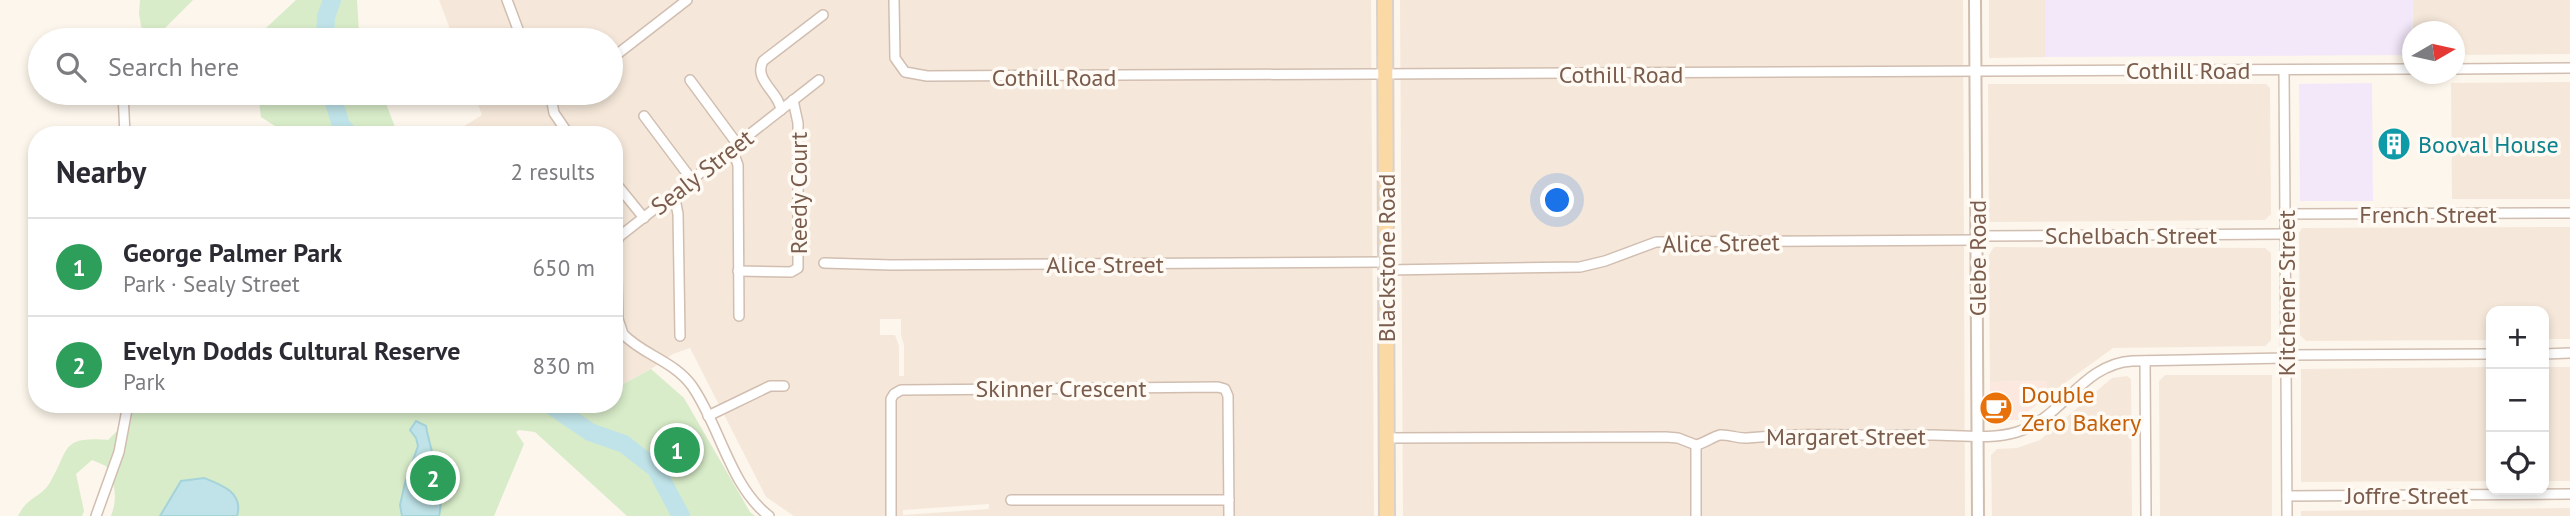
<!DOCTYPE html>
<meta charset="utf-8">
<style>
body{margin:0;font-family:"PT Sans",sans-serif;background:#f7f7f7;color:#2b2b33}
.controls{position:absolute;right:21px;bottom:21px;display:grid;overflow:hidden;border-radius:14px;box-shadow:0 4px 10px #0003}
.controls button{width:63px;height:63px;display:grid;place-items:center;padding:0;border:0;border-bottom:2px solid #e1e1e2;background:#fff;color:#2b2b33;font:35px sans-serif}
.compass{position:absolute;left:2402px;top:21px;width:63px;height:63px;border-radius:50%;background:#fff;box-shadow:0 4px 10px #0003;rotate:81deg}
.you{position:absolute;left:1558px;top:201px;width:24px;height:24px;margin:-18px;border:5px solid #fff;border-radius:50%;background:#1a73e8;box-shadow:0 0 0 10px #1a73e833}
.badge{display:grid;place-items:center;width:46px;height:46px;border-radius:50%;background:#e76f51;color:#fff;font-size:23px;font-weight:700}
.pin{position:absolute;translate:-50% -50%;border:4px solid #fff;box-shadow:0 2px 7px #0006}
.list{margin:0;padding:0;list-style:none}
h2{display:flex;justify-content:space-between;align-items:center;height:91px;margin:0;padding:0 28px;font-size:30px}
h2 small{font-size:23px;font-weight:400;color:#7c7c81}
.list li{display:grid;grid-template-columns:46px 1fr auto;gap:21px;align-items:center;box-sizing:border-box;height:98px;padding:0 28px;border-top:2px solid #e1e1e2}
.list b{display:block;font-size:26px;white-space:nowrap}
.list p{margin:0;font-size:23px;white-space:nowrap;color:#7c7c81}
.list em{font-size:23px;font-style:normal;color:#7c7c81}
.icon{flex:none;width:38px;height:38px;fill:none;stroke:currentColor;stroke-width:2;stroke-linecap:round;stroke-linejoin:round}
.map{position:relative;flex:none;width:2570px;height:516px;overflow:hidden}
.search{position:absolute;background:#fff;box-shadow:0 4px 10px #0003;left:28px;top:28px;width:595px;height:77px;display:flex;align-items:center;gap:18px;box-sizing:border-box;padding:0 24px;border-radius:38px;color:#7c7c81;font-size:26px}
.panel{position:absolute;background:#fff;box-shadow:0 4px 10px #0003;left:28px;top:126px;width:595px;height:287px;border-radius:28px}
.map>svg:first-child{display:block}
</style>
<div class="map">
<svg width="2570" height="516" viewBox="0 0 2570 516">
<rect width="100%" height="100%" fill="#fdf6ec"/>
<g fill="#f5e8da" fill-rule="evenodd">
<path d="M439 0H1371L1374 516H794L766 497 690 348 673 354 651 369 614 389V135H450L482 115 474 93H611V40H454ZM880 319H901V335L904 345V376H899V346L895 335H880ZM989 504V509L903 515V510Z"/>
<path d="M1400 0H1963L1965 516H1403Z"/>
<path d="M1989 0H2045V57L1989 58Z"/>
<path d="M2413 0H2570V54L2455 55 2454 32 2413 31Z"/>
<path d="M2570 82V199H2452L2451 83Z"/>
<path d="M1988 84H2266L2270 88 2271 214 2265 220 1989 222Z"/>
<path d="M2570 227V339H2544V311H2491V340L2306 341 2300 335 2299 233 2302 228Z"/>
<path d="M1994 247 2265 248 2271 253V340L2265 346 2113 348 2047 396V381L1990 382 1989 255Z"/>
<path d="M2491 367V481L2301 482V369Z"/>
<rect x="2544" y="367" width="26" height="114"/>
<path d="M2165 375H2272V516H2160L2159 381Z"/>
<path d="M2127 376 2131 379 2132 516H1992L1991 455 1997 449 2017 448 2040 440 2112 378Z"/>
<path d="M2570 508V516H2301V511Z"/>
</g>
<path fill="#fde8e0" d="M2047 381V396L2018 420 1990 421V382Z"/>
<g fill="#f3e8fa">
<path d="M2045 0H2413L2412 55 2045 57Z"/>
<path d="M2372 83 2373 201H2300L2299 84Z"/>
</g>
<g fill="#d8ecc9">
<path d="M140 0H193L159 34 142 31 139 14Z"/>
<path d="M296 0H357L359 33 362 40H261L266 28Z"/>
<path d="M258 93H382L398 135H289L261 117Z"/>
<path d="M651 369 684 398 750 512 755 516H627L535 432 519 430 516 432 524 444 494 516H111C118 497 115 484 106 466L92 460 76 474 84 511 82 516H18C28 496 40 498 49 484 70 450 59 436 108 440L121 427 127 404H569L574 411 587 404H614V389Z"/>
</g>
<g fill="#bfe3e8" stroke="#a5d3da" stroke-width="2">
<path d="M416 421 426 426C431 456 446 485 439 516H402L400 505 405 483 418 446 416 438 410 430Z"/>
<path d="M204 478C222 485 244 493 237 516H160L181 481Z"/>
</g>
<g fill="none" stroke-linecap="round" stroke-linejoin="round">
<g stroke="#bfe3e8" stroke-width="18">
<path d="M325 40 326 17 332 0"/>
<path d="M331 93 341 125 350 135"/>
<path d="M549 404 590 432 624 444 656 469 681 516"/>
</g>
<defs>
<g id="minor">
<path d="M507 0 522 40"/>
<path d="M894 0 895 58 905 72 927 76 2412 69"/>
<path d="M611 59 687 0"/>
<path d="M2454 69 2570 68"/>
<path d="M2284 70 2287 516"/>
<path d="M690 80 738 145"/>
<path d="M123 93 125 135"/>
<path d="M543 93 551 97 554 113 569 135"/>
<path d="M551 97H563L568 93"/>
<path d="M781 110C779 92 753 80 763 61L823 15"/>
<path d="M644 116 692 180"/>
<path d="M732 149 738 165 739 316"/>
<path d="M614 181 644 218"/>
<path d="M674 194 678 214 680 336"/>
<path d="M2285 214 2570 213"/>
<path d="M1977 236 2285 234"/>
<path d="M824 263 891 265 1386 262"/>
<path d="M1386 270 1580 267 1605 261 1656 242 1977 240"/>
<path d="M738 271 791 272 798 268V123L793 100"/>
<path d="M2544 354 2570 353"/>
<path d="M2286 355 2491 354"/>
<path d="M2145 361 2146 516"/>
<path d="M708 416 770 386H784"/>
<path d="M1387 438 1666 437 1678 438 1696 445C1705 443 1712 437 1720 435 1729 434 1738 439 1747 438 1808 432 1870 436 1932 435 1959 435 1992 440 2017 432 2062 419 2082 364 2132 361L2286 358"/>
<path d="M1696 445V516"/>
<path d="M2287 496 2570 494"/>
<path d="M1011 500H1229"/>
<path d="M96 516 119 452 128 404"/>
<path d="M769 516C730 486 720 426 692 386 674 361 643 355 623 334L618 319 616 243 620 236 819 80"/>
<path d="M891 516V399L894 394 901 390 1218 387 1225 389 1228 396 1229 516"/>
</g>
<path id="tertiary" d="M1975 0 1978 516"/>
<path id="primary" d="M1385 0 1387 516"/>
</defs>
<use href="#minor" stroke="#d1beb0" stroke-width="12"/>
<use href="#tertiary" stroke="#d1beb0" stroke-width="14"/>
<use href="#primary" stroke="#dad1cd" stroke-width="18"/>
<use href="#minor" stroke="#fff" stroke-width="9"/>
<use href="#tertiary" stroke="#fff" stroke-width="10"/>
<use href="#primary" stroke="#fbd9a5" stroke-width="14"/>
</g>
<defs>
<symbol id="building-disc" viewBox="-11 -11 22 22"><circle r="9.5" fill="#0f9aa8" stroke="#fffaf3"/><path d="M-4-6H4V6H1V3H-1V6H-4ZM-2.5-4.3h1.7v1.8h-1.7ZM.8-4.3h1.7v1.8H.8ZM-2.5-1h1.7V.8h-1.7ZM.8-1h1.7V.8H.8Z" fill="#fff"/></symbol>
<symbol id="cafe-disc" viewBox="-11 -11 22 22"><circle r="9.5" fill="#e8710a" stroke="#fffaf3"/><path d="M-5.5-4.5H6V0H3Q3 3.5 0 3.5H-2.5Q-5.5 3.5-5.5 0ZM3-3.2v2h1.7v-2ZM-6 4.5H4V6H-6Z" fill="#fff"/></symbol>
</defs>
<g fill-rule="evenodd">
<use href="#building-disc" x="2375" y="125" width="38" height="38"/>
<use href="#cafe-disc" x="1977" y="389" width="38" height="38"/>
</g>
<g text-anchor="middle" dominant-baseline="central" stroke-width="7" stroke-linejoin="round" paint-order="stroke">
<g font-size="24" fill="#7a5c4d" stroke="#fffaf3">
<text x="2188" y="70">Cothill Road</text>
<text x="1621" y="74">Cothill Road</text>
<text x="1054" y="77">Cothill Road</text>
<text transform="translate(702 172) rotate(-38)">Sealy Street</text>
<text transform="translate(798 193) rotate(-90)">Reedy Court</text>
<text x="2428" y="214">French Street</text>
<text x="2131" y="235">Schelbach Street</text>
<text transform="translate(1721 243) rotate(-1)">Alice Street</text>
<text transform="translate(1386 258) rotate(-90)">Blackstone Road</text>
<text transform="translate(1977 258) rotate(-90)">Glebe Road</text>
<text x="1105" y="264">Alice Street</text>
<text transform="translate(2286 293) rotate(-90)">Kitchener Street</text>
<text x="1061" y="388">Skinner Crescent</text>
<text x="1846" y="436">Margaret Street</text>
<text x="2407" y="495">Joffre Street</text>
</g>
<g font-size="24" fill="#0d838f" stroke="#fffaf3" text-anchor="start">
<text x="2418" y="144">Booval House</text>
</g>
<g font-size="24" fill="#c56008" stroke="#fffaf3" text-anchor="start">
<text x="2021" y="394">Double<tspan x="2021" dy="28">Zero Bakery</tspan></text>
</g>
</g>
</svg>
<div class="controls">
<button>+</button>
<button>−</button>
<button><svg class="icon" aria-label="locate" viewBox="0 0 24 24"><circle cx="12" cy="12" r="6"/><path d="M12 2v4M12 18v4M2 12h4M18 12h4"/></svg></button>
</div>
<svg class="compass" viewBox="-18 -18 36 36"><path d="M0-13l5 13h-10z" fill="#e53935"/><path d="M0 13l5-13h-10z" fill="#7c7c81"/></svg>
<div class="you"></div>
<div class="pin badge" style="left:677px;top:450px;background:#2e9e5b">1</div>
<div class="pin badge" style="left:433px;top:478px;background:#2e9e5b">2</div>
<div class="search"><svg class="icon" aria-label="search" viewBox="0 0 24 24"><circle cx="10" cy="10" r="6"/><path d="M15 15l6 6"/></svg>Search here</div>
<section class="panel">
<h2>Nearby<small>2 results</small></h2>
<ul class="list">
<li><span class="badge" style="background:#2e9e5b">1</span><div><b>George Palmer Park</b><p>Park · Sealy Street</p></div><em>650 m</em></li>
<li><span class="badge" style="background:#2e9e5b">2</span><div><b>Evelyn Dodds Cultural Reserve</b><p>Park</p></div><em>830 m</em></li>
</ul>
</section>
</div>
